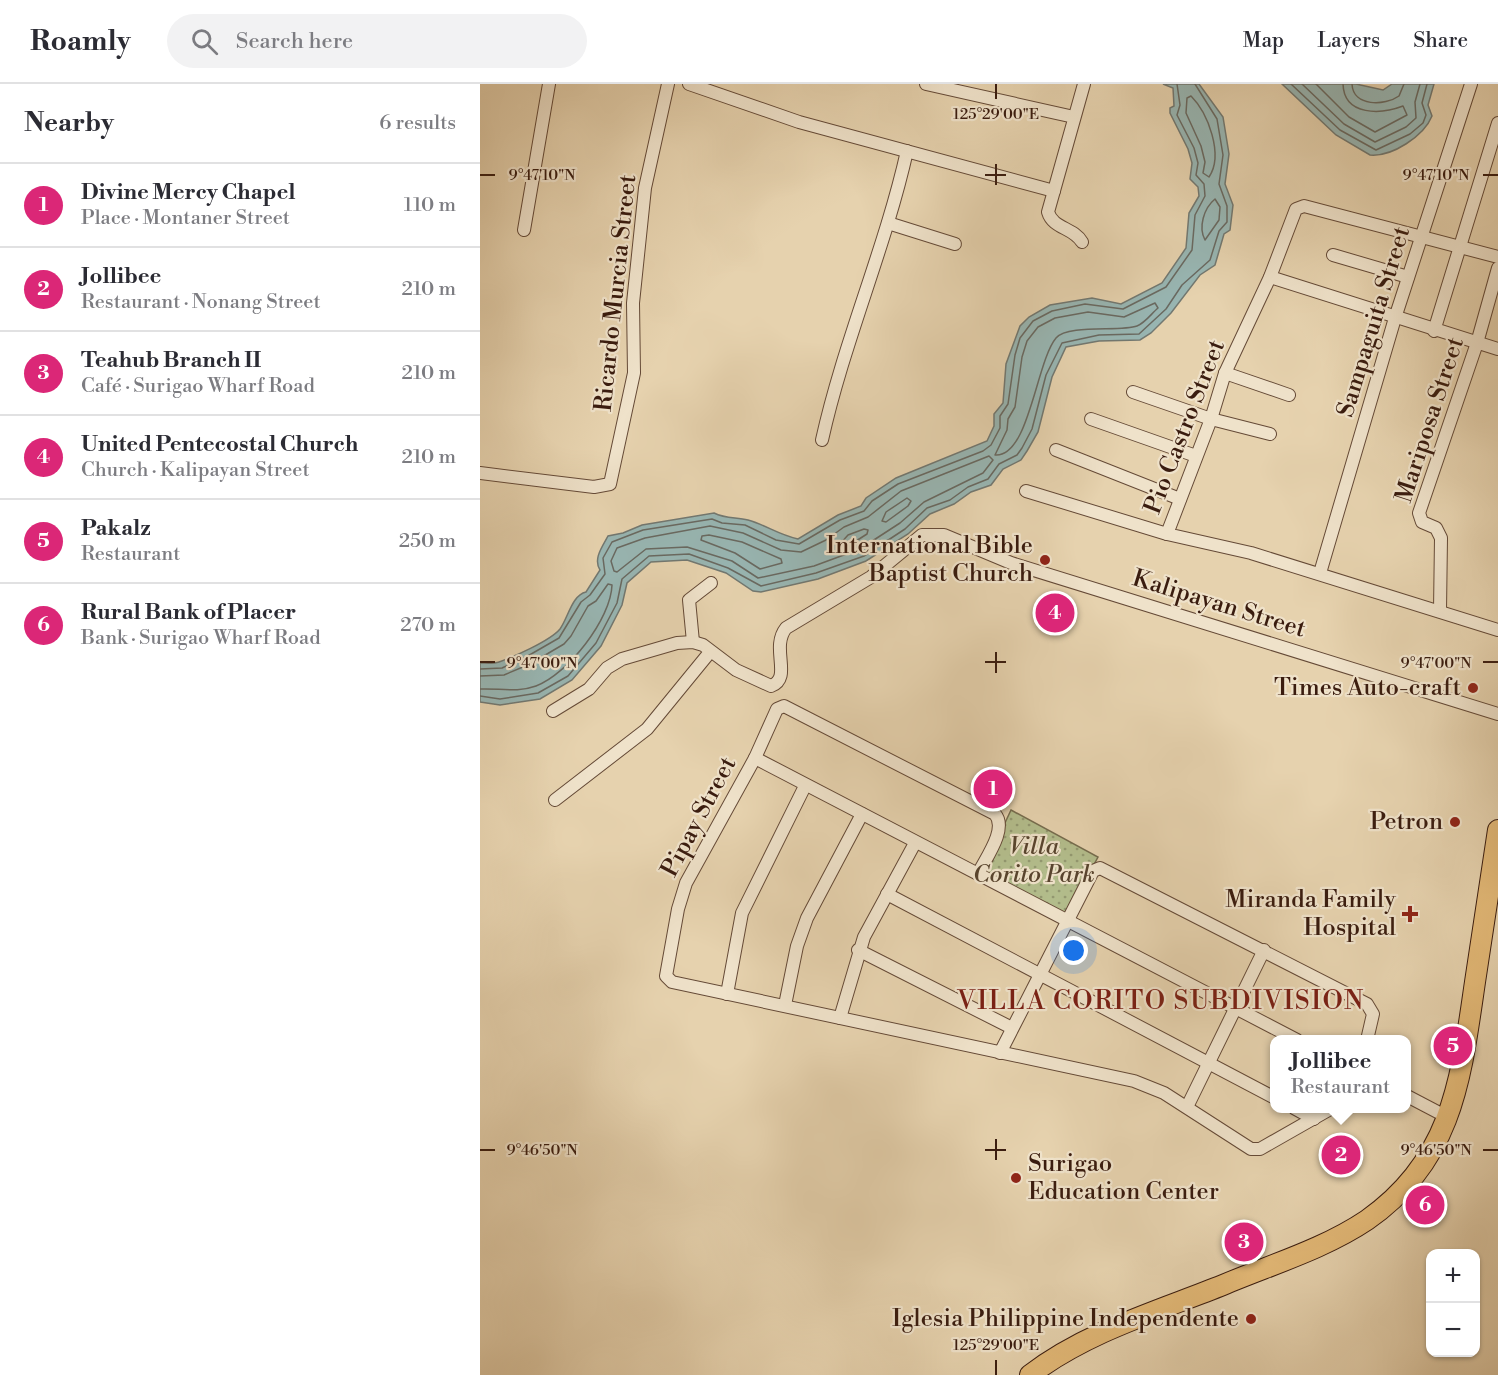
<!DOCTYPE html>
<meta charset="utf-8">
<style>
body{margin:0;font-family:"Libre Bodoni",serif;background:#f2f2f3;color:#2b2b33}
.controls{position:absolute;right:18px;bottom:18px;display:grid;overflow:hidden;border-radius:12px;box-shadow:0 2px 4px #0004}
.controls button{width:54px;height:54px;display:grid;place-items:center;padding:0;border:0;border-bottom:2px solid #e1e1e2;background:#fff;color:#2b2b33;font:30px sans-serif}
.you{position:absolute;left:594px;top:867px;width:21px;height:21px;margin:-15px;border:4px solid #fff;border-radius:50%;background:#1a73e8;box-shadow:0 0 0 9px #1a73e833}
.badge{display:grid;place-items:center;width:39px;height:39px;border-radius:50%;background:#db2777;color:#fff;font-size:20px;font-weight:700}
.pin{position:absolute;translate:-50% -50%;border:3px solid #fff;box-shadow:0 2px 6px #0006}
.popup{position:absolute;left:790px;top:951px;width:141px;height:78px;box-sizing:border-box;display:grid;place-content:center;border-radius:12px;background:#fff;filter:drop-shadow(0 2px 4px #0005);font-size:20px;white-space:nowrap;color:#7c7c81}
.popup b{font-size:22px;color:#2b2b33}
.popup::after{content:'';position:absolute;left:50%;top:100%;margin-left:-12px;border:12px solid transparent;border-top-color:#fff}
.list{margin:0;padding:0;list-style:none}
h2{display:flex;justify-content:space-between;align-items:center;height:78px;margin:0;padding:0 24px;font-size:26px}
h2 small{font-size:20px;font-weight:400;color:#7c7c81}
.list li{display:grid;grid-template-columns:39px 1fr auto;gap:18px;align-items:center;box-sizing:border-box;height:84px;padding:0 24px;border-top:2px solid #e1e1e2}
.list b{display:block;font-size:22px;white-space:nowrap}
.list p{margin:0;font-size:20px;white-space:nowrap;color:#7c7c81}
.list em{font-size:20px;font-style:normal;color:#7c7c81}
.icon{flex:none;width:33px;height:33px;fill:none;stroke:currentColor;stroke-width:2;stroke-linecap:round;stroke-linejoin:round}
.map{position:relative;flex:none;width:1018px;height:1291px;overflow:hidden}
header{display:flex;align-items:center;gap:36px;box-sizing:border-box;height:84px;padding:0 30px;background:#fff;border-bottom:2px solid #e1e1e2}
header strong{font-size:28px}
nav{display:flex;gap:33px;margin-inline-start:auto;font-size:21px}
.search{width:420px;height:54px;background:#f2f2f3;display:flex;align-items:center;gap:15px;box-sizing:border-box;padding:0 21px;border-radius:33px;color:#7c7c81;font-size:22px}
main{display:flex}
aside{flex:1;background:#fff}
.map>svg:first-child{display:block}
</style>
<header>
<strong>Roamly</strong>
<div class="search"><svg class="icon" aria-label="search" viewBox="0 0 24 24"><circle cx="10" cy="10" r="6"/><path d="M15 15l6 6"/></svg>Search here</div>
<nav><a>Map</a><a>Layers</a><a>Share</a></nav>
</header>
<main>
<aside>
<h2>Nearby<small>6 results</small></h2>
<ul class="list">
<li><span class="badge">1</span><div><b>Divine Mercy Chapel</b><p>Place · Montaner Street</p></div><em>110 m</em></li>
<li><span class="badge">2</span><div><b>Jollibee</b><p>Restaurant · Nonang Street</p></div><em>210 m</em></li>
<li><span class="badge">3</span><div><b>Teahub Branch II</b><p>Café · Surigao Wharf Road</p></div><em>210 m</em></li>
<li><span class="badge">4</span><div><b>United Pentecostal Church</b><p>Church · Kalipayan Street</p></div><em>210 m</em></li>
<li><span class="badge">5</span><div><b>Pakalz</b><p>Restaurant</p></div><em>250 m</em></li>
<li><span class="badge">6</span><div><b>Rural Bank of Placer</b><p>Bank · Surigao Wharf Road</p></div><em>270 m</em></li>
</ul>
</aside>
<div class="map">
<svg width="1018" height="1291" viewBox="0 0 1018 1291">
<defs>
<pattern id="grass-dots" width="8" height="8" patternUnits="userSpaceOnUse" patternTransform="scale(1.5)"><rect width="8" height="8" fill="#b3bd8c"/><path d="M2 2h.1M6 6h.1" fill="none" stroke="#939971" stroke-width="1.8" stroke-linecap="round"/></pattern>
</defs>
<rect width="100%" height="100%" fill="#e6d2ae"/>
<filter id="stains"><feTurbulence type="fractalNoise" baseFrequency=".00333" numOctaves="4"/><feColorMatrix values="0 0 0 0 .2 0 0 0 0 .09 0 0 0 0 .02 0 0 0 .5 -.17"/></filter>
<radialGradient id="worn" r=".72"><stop offset=".6" stop-color="#630" stop-opacity="0"/><stop offset="1" stop-color="#630" stop-opacity=".3"/></radialGradient>
<path fill="url(#grass-dots)" stroke="#766c4e" stroke-width="1.5" d="M531 726 618 773 586 832 502 788Z"/>
<g fill="#98b6b3" stroke="#727871" stroke-width="1.5">
<path d="M683 0H719L743 33 749 70 745 100 753 121 750 146 744 150 735 181 720 191 691 229 671 249 660 256 619 257 586 263 572 293 558 348 547 367 541 376 523 385 511 401 491 408 474 420 450 430 428 450 386 477 338 495 281 508 273 507 246 489 207 476 171 478 147 499 142 521 121 562 92 596 60 615 20 621 0 618V579C6 579 13 580 19 578 33 573 70 557 80 545 88 534 92 511 106 508L120 486C113 475 122 463 128 452L143 449 162 441 234 429C246 435 256 433 268 436 286 441 297 450 318 455L358 431 381 422 386 414 416 394 507 357 514 342V330L523 319 526 280 540 242 549 233 570 221 612 214 641 220 682 199 706 164 709 129 719 112 718 103 710 95 712 79 708 65 690 29V24L694 22 693 4Z"/>
<path d="M802 0H876L903 6 912 0H954L948 21 952 32C944 52 912 73 890 71L856 51Z"/>
</g>
<g fill="none" stroke-linecap="round" stroke-linejoin="round">
<g stroke="#696961" stroke-width="1.5">
<path d="M811 0 860 46 896 66 930 50 943 39 946 31 942 19 947 0"/>
<path d="M822 0 864 40 895 58 926 43 936 34 935 18 940 0"/>
<path d="M836 0 869 33 895 48 927 31 923 22C902 30 864 33 863 0"/>
<path d="M872 0C873 23 905 22 919 12L924 0"/>
<path d="M711 12C728 29 744 71 729 93L723 89 725 78 721 62 706 29 707 14Z"/>
<path d="M735 115 740 123 739 136 725 156C718 143 724 124 735 115Z"/>
<path d="M675 219 678 224C672 229 665 239 657 242 641 248 588 240 576 254 556 278 549 374 515 371L527 346 528 335 535 323 542 273 547 257 558 243 575 234 608 228 644 233Z"/>
<path d="M509 372 513 376 503 389 444 418 420 439 380 465 334 482 278 494 252 477 207 463 166 465 137 488 134 487 131 477 137 464 165 454 230 442 263 449 301 466 321 468 346 456 364 443 388 433 421 407Z"/>
<path d="M427 414 431 417 428 422 406 438 402 437 406 428Z"/>
<path d="M384 445 388 446 387 450 376 457 360 460 368 451Z"/>
<path d="M229 451 262 458 301 475 302 479 280 485 255 469 221 456 222 452Z"/>
<path d="M0 585 22 584 46 573 79 554 101 518 110 511 125 490 123 474 132 458 163 446 232 435 242 439 265 441 296 456 319 460 360 436 384 427 392 417 418 400 503 367 511 361 520 344V332L528 320 535 271 540 254 553 237 572 227 605 220 643 225 686 203 712 166 715 131 725 112 724 100 716 91 718 79 714 64 697 31 700 21 697 0"/>
<path d="M0 592 24 591 50 580 84 560 91 552 108 522 116 517 128 500 132 501C131 535 88 590 56 602 37 609 19 604 0 605"/>
<path d="M0 612 20 615 58 609 88 592 116 559 137 519 142 495 169 472 209 470 248 484 281 502 336 489 384 472 425 445 447 424 470 416 488 403 508 395 519 380 537 371 542 364 552 345 566 291 582 259 619 251 659 250 686 225 702 201 730 176 739 147 747 138V122L739 100 743 71 737 35 715 0"/>
</g>
<defs>
<g id="minor">
<path d="M209 0 319 38 574 107"/>
<path d="M446 0 594 33"/>
<path d="M408 139 475 160"/>
<path d="M44 146 69 0"/>
<path d="M602 158C593 143 573 145 568 128L604 0"/>
<path d="M853 171 928 193"/>
<path d="M1018 173 824 122 816 125 790 193 745 289 731 335 687 450 771 469 1018 546"/>
<path d="M790 193 1018 265"/>
<path d="M954 247 1018 39"/>
<path d="M745 289 809 311"/>
<path d="M653 308 731 335 790 350"/>
<path d="M611 335 716 372"/>
<path d="M342 356C364 257 405 165 427 67"/>
<path d="M576 366 700 415"/>
<path d="M0 389 114 403 130 400 154 289 153 219 165 104 188 0"/>
<path d="M546 407 687 450"/>
<path d="M840 489 915 234 991 0"/>
<path d="M960 526 961 454 956 444 942 438 939 429 997 259 1018 184"/>
<path d="M213 558 209 516 231 499"/>
<path d="M73 627 109 605 127 584 142 575 197 559 213 558 223 561 256 586 291 602C313 594 290 564 306 544L391 493 442 451H464L531 479 1018 630"/>
<path d="M275 674 817 956"/>
<path d="M75 716 167 645 230 568"/>
<path d="M498 790C505 775 528 745 515 730L304 622 297 625 275 674 206 799 198 825 186 892 192 898 654 997 684 1009 771 1065H780L852 1024"/>
<path d="M407 810 795 1014"/>
<path d="M378 866 532 944"/>
<path d="M247 910 262 829 325 702"/>
<path d="M305 921 317 862 327 834 382 730"/>
<path d="M360 934 384 853 435 759"/>
<path d="M520 969 613 787 620 784 887 920 893 930 887 956"/>
<path d="M927 1012 969 1034"/>
<path d="M707 1023 784 866"/>
<path d="M814 1024 834 1035"/>
</g>
<path id="primary" d="M550 1291C606 1248 678 1227 743 1201 790 1181 844 1165 887 1136 973 1076 981 994 995 898 1003 847 1010 796 1018 746"/>
</defs>
<use href="#minor" stroke="#654a37" stroke-width="14"/>
<use href="#primary" stroke="#3a1c0f" stroke-width="22"/>
<use href="#minor" stroke="#efe2ca" stroke-width="12"/>
<use href="#primary" stroke="#e3b977" stroke-width="20"/>
</g>
<path fill="none" stroke="#3a1c0f" stroke-width="2" d="M516 0V15M516 80V101M0 91H15M505 91H526M1003 91H1018M516 568V589M0 578H15M505 578H526M1003 578H1018M516 1055V1076M0 1066H15M505 1066H526M1003 1066H1018M516 1276V1291"/>
<g fill="#8f2418" stroke="#efe2ca" stroke-width="2">
<circle cx="565" cy="476" r="6"/>
<circle cx="993" cy="604" r="6"/>
<circle cx="975" cy="738" r="6"/>
<path d="M927 821h6v6h6v6h-6v6h-6v-6h-6v-6h6z"/>
<circle cx="536" cy="1094" r="6"/>
<circle cx="771" cy="1235" r="6"/>
</g>
<g text-anchor="middle" dominant-baseline="central" stroke-width="4.5" stroke-linejoin="round" paint-order="stroke">
<g font-size="24" fill="#3a1c0f" stroke="#efe2ca">
<text transform="translate(136 209) rotate(-84)">Ricardo Murcia Street</text>
<text transform="translate(894 238) rotate(-73)">Sampaguita Street</text>
<text transform="translate(950 336) rotate(-72)">Mariposa Street</text>
<text transform="translate(705 343) rotate(-69)">Pio Castro Street</text>
<text transform="translate(739 520) rotate(17)">Kalipayan Street</text>
<text transform="translate(219 733) rotate(-62)">Pipay Street</text>
</g>
<g font-size="24" fill="#3a1c0f" stroke="#efe2ca" text-anchor="end">
<text x="553" y="462">International Bible<tspan x="553" dy="28">Baptist Church</tspan></text>
<text x="981" y="604">Times Auto-craft</text>
<text x="963" y="738">Petron</text>
<text x="916" y="816">Miranda Family<tspan x="916" dy="28">Hospital</tspan></text>
<text x="548" y="1080" text-anchor="start">Surigao<tspan x="548" dy="28">Education Center</tspan></text>
<text x="759" y="1235">Iglesia Philippine Independente</text>
</g>
<g font-size="24" font-style="italic" fill="#58442e" stroke="#efe2ca">
<text x="554" y="763">Villa<tspan x="554" dy="28">Corito Park</tspan></text>
</g>
<g font-size="26" letter-spacing="1.5" fill="#7a1f14" stroke="#efe2ca">
<text x="681" y="917">VILLA CORITO SUBDIVISION</text>
</g>
</g>
<g font-size="15" text-anchor="middle" fill="#3a1c0f" stroke="#efe2ca" stroke-width="4.5" stroke-linejoin="round" paint-order="stroke">
<text x="516" y="35">125°29'00"E</text>
<text x="62" y="96">9°47'10"N</text>
<text x="956" y="96">9°47'10"N</text>
<text x="62" y="584">9°47'00"N</text>
<text x="956" y="584">9°47'00"N</text>
<text x="62" y="1071">9°46'50"N</text>
<text x="956" y="1071">9°46'50"N</text>
<text x="516" y="1266">125°29'00"E</text>
</g>
<rect width="100%" height="100%" filter="url(#stains)"/>
<rect width="100%" height="100%" fill="url(#worn)"/>
</svg>
<div class="controls">
<button>+</button>
<button>−</button>
</div>
<div class="you"></div>
<div class="pin badge" style="left:513px;top:705px">1</div>
<div class="pin badge" style="left:861px;top:1071px">2</div>
<div class="popup"><b>Jollibee</b>Restaurant</div>
<div class="pin badge" style="left:764px;top:1158px">3</div>
<div class="pin badge" style="left:575px;top:529px">4</div>
<div class="pin badge" style="left:973px;top:962px">5</div>
<div class="pin badge" style="left:945px;top:1121px">6</div>
</div>
</main>
